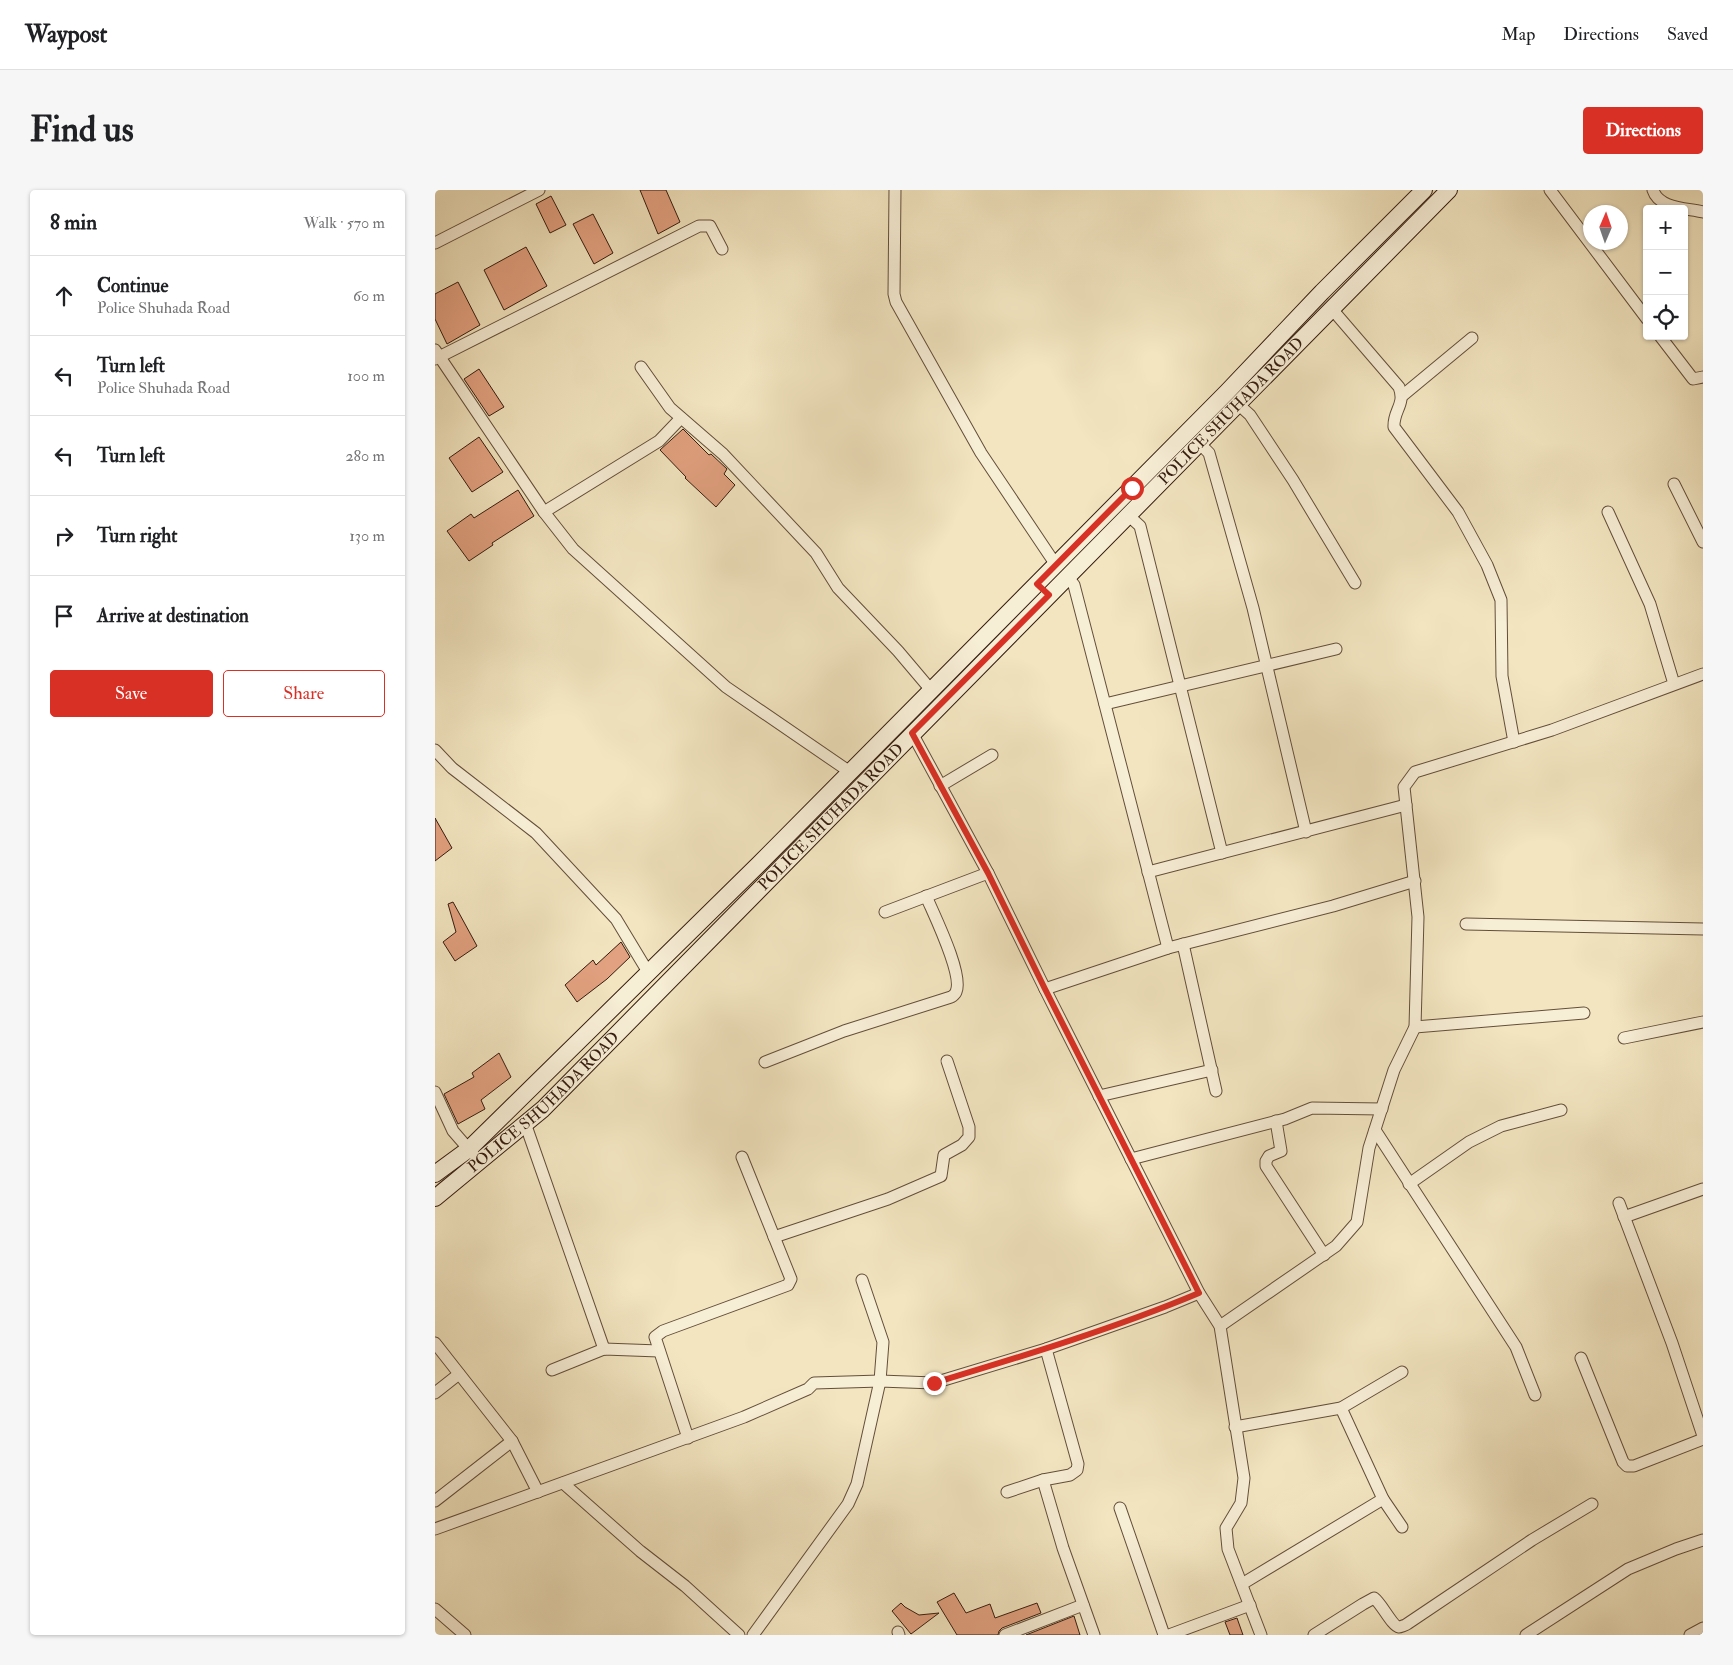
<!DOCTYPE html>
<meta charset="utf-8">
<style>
body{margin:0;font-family:"IM FELL Double Pica",serif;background:#f6f6f6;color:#202124}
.controls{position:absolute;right:15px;top:15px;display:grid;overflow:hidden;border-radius:5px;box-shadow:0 1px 4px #0004}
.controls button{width:45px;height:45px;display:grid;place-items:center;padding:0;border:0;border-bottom:1px solid #e0e0e0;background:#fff;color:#202124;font:25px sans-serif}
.compass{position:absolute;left:1148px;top:15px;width:45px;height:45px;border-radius:50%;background:#fff;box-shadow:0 1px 4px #0004;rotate:2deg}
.stop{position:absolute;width:15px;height:15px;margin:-11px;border:4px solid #d93025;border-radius:50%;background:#fff}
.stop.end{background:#d93025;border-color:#fff;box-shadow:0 1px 5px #0008}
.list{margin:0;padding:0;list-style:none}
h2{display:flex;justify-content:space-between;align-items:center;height:65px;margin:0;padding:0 20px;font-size:21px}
h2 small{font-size:16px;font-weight:400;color:#757577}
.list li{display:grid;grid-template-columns:32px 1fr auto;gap:15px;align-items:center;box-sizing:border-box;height:80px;padding:0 20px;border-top:1px solid #e0e0e0}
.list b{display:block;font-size:19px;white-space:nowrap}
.list p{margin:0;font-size:16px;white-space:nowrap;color:#757577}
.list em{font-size:16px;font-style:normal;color:#757577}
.actions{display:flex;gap:10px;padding:15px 20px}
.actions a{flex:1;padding:11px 0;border:1px solid #d93025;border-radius:5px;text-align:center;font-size:18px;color:#d93025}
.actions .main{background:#d93025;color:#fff}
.icon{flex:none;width:28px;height:28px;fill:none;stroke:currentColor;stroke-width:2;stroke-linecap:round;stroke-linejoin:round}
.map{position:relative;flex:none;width:1268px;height:1445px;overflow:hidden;border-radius:5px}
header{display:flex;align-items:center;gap:30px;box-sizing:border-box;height:70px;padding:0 25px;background:#fff;border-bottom:1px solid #e0e0e0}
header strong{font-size:24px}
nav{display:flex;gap:28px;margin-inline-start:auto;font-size:18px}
.intro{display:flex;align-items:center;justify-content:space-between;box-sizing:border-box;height:120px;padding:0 30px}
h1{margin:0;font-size:35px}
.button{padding:12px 22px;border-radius:5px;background:#d93025;color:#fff;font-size:18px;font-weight:700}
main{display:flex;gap:30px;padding:0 30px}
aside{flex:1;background:#fff;border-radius:5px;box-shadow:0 1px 4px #0004}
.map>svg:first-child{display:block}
</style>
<header>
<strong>Waypost</strong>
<nav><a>Map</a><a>Directions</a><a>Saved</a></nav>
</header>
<div class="intro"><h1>Find us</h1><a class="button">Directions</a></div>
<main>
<aside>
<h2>8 min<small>Walk · 570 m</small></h2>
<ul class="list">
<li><svg class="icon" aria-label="ahead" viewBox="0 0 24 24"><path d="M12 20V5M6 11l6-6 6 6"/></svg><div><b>Continue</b><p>Police Shuhada Road</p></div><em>60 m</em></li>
<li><svg class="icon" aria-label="left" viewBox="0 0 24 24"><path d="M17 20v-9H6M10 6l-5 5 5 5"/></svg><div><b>Turn left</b><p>Police Shuhada Road</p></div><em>100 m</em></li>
<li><svg class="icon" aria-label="left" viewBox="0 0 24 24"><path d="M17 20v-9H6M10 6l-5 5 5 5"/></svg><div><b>Turn left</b></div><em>280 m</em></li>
<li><svg class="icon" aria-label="right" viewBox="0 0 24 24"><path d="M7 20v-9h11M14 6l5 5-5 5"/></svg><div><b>Turn right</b></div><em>130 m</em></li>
<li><svg class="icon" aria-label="arrive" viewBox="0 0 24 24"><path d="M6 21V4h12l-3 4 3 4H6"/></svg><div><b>Arrive at destination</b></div></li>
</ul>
<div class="actions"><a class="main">Save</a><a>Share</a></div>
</aside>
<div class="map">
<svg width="1268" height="1445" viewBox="0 0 1268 1445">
<rect width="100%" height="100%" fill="#f2e5c0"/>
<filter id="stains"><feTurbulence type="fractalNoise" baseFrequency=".004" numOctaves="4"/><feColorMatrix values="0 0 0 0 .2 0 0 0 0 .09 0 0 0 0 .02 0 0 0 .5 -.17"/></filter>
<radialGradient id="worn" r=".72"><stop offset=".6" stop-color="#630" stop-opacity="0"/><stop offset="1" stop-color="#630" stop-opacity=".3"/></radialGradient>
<g fill="#e2a180" stroke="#351b0e">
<path d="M205 0H231L245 32 223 44Z"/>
<path d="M116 6 131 35 115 43 101 14Z"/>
<path d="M158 24 178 63 159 74 138 34Z"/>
<path d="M91 57 112 96 69 120 49 80Z"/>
<path d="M23 92 45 135 12 154 0 129V104Z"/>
<path d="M44 179 69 217 54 226 29 189Z"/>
<path d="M248 239 274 265 276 264 292 279 289 284 300 295 281 317 250 288 251 287 225 260Z"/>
<path d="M44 247 68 282 37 302 14 268Z"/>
<path d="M83 300 99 326 57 353 58 355 34 371 12 341 36 324 39 328Z"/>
<path d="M0 628 17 658 0 671Z"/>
<path d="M18 712 42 756 20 771 8 752 21 742 13 714Z"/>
<path d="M186 752 195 767 172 789 142 812 130 795 158 770 161 775Z"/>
<path d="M64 863 76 887 46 910 50 919 23 934 9 904 39 887 37 883Z"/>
<path d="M519 1403 531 1423 555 1414 560 1428 602 1413 606 1423 567 1438 564 1441 563 1445H522L502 1412Z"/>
<path d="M466 1413 470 1417 484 1425 504 1423 476 1444 457 1421Z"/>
<path d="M639 1426 645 1445H591Z"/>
<path d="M802 1428 808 1445H795L790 1432Z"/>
</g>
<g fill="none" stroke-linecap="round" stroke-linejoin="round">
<defs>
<g id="minor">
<path d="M460 0 459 104 461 112 546 263 621 375"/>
<path d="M1115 0 1212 129"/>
<path d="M1218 0C1224 19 1252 18 1268 22"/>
<path d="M0 53 104 0"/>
<path d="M896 118 964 197C971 215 958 220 959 237L1023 322 1052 375 1066 410 1067 486 1079 552"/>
<path d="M1225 146 1258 189 1268 187"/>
<path d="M0 160 109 322 138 359 291 497 415 582"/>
<path d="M0 169 264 36H275L287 59"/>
<path d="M206 177 235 218 288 264 381 363 403 398 463 461 496 500"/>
<path d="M967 206 1037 148"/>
<path d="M803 214 815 225 858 290 920 393"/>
<path d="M765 254 774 263 818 418 871 642"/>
<path d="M1239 294 1268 352"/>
<path d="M109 322 224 251 246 228"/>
<path d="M1173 322 1215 414 1239 494"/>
<path d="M694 326 705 336 787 663"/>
<path d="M632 386 639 395 733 758"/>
<path d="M670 514 901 459"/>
<path d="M477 543 553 683 610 799 764 1103 785 1136 809 1288 806 1313 791 1338 793 1359 826 1445"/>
<path d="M0 560 17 578 101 643 181 729 213 782"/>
<path d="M505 596 557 565"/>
<path d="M713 682 971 615"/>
<path d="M450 722 553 683"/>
<path d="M1031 734 1268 739"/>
<path d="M748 754 781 901"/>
<path d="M610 799 733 758 898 716 980 691"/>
<path d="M980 837 1149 823"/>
<path d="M1189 848 1268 832"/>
<path d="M330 872 409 841 516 807C517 807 521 803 521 802 529 785 499 725 491 706"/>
<path d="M0 902 18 941 38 964"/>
<path d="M664 906 777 880"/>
<path d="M841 931 846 961 834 966 831 971V976L889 1065"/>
<path d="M90 933 169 1159"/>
<path d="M940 940 1081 1157 1100 1205"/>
<path d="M696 969 850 929 877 918 947 919"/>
<path d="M974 994 1034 952 1066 936 1126 920"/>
<path d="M1184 1013 1237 1153 1268 1246"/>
<path d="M1189 1027 1268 999"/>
<path d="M339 1047 453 1009 506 986 509 965 527 955 534 947V937L512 871"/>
<path d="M785 1136 901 1056 922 1032 934 958 959 880 980 837 983 727 969 597 980 582 1117 540 1268 484"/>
<path d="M0 1153 77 1251 103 1302"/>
<path d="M1146 1168 1188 1272 1192 1276H1199L1268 1249"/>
<path d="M117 1180 169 1159 224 1161"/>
<path d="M0 1203 24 1184"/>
<path d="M906 1218 948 1309 967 1337"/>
<path d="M800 1237 906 1218 967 1182"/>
<path d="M253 1248 220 1147 228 1141 353 1095 356 1089 307 967"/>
<path d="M608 1290 628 1358 659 1445"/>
<path d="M128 1293 205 1361 250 1396 304 1445"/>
<path d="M572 1302 608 1290 635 1285 642 1280 643 1274 611 1159"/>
<path d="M0 1311 77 1251"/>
<path d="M685 1318 729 1445"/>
<path d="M0 1339 309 1227 373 1199 379 1193 445 1191 499 1193 611 1159 730 1117 764 1103"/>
<path d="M807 1394 948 1309"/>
<path d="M0 1419 30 1445"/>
<path d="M463 1442 464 1445"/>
<path d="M318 1445 413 1314 422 1294 445 1191 448 1152 427 1090"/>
<path d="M570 1445 648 1415"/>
<path d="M734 1445 815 1415"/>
<path d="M879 1445 928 1414 939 1408C947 1414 957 1436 964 1437 965 1437 971 1435 972 1434L1097 1350 1157 1314"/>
<path d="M1091 1445 1193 1379 1241 1359 1268 1350"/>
<path d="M1255 1445 1268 1438"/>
</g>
<g id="secondary">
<path d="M0 984 34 959 323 675 792 202 887 102 989 0"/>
<path id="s1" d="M0 1008 108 919 1014 0"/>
</g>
</defs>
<use href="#minor" stroke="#644e3a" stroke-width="13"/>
<use href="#secondary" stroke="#351b0e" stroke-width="18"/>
<use href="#minor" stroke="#f7eed6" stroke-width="11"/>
<use href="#secondary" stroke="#f7eed6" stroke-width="16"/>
</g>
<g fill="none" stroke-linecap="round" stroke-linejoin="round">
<path stroke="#d93025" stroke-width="6" d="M499 1193C588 1166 678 1139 764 1103L610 799 553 683 477 543 614 405 602 394 697 298"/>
</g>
<g text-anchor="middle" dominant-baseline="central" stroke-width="4" stroke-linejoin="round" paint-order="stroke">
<g font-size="16" fill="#351b0e" stroke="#f7eed6">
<text stroke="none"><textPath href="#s1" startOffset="1120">POLICE SHUHADA ROAD</textPath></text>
<text stroke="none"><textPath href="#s1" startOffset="550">POLICE SHUHADA ROAD</textPath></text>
<text stroke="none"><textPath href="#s1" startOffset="145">POLICE SHUHADA ROAD</textPath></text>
</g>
</g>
<rect width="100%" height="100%" filter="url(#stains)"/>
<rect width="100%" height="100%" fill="url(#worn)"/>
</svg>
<div class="controls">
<button>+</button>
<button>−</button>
<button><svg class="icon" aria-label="locate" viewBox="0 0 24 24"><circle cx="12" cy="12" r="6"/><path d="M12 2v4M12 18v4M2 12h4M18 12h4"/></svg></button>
</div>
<svg class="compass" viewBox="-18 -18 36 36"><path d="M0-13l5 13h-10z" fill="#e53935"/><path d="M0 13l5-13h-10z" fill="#757577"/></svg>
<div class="stop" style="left:697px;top:298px"></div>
<div class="stop end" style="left:499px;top:1193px"></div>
</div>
</main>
